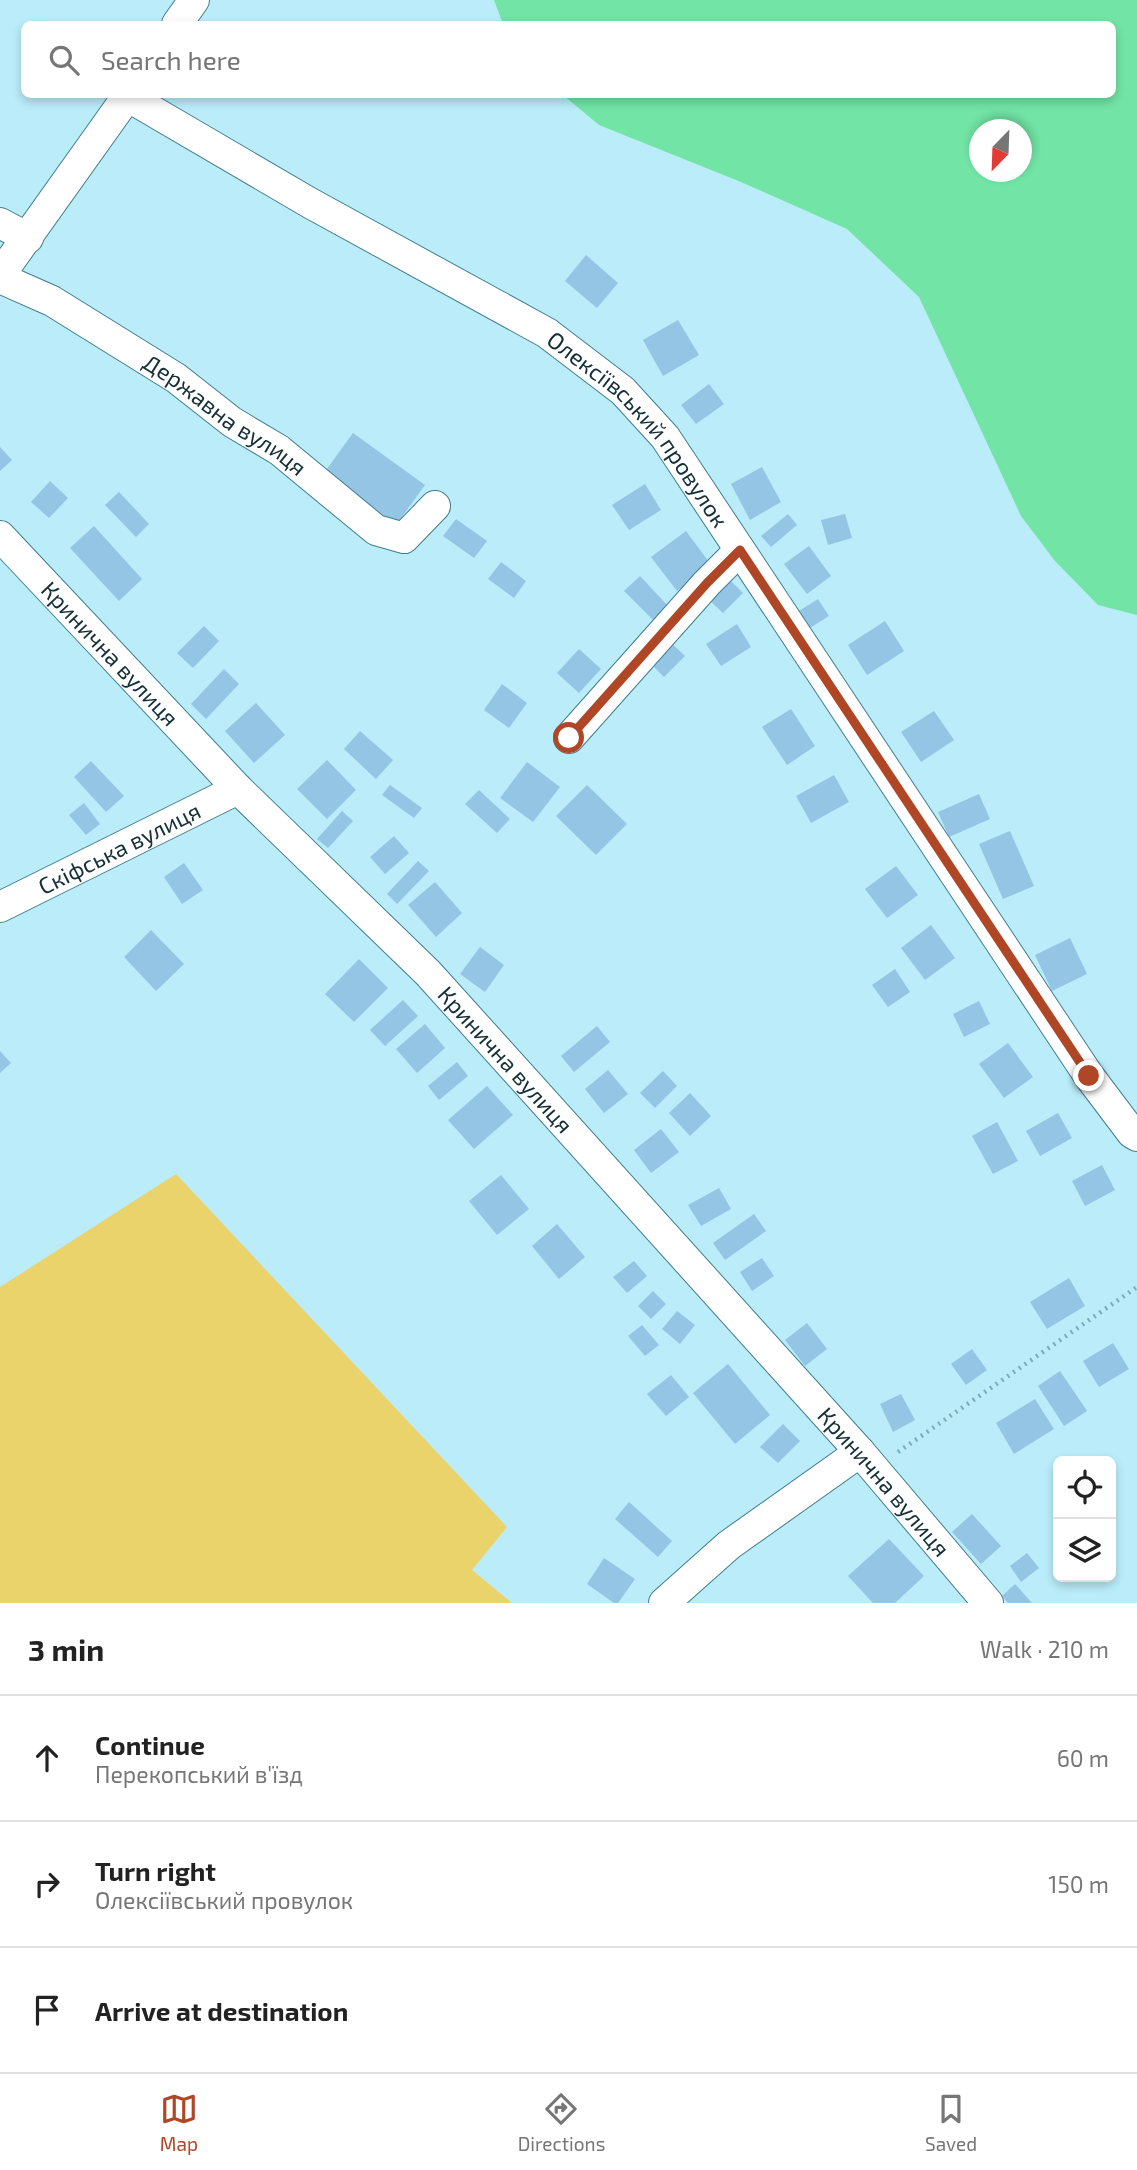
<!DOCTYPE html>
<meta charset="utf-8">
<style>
body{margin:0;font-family:"Exo 2",sans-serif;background:#f6f6f6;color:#222}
.controls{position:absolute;right:21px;bottom:21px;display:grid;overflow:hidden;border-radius:10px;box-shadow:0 4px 10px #0003}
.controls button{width:63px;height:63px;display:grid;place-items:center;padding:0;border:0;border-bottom:2px solid #e0e0e0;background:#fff;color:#222;font:35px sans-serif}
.compass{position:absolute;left:969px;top:119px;width:63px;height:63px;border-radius:50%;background:#fff;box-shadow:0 4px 10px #0003;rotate:203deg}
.stop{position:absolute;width:21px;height:21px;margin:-16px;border:5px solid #af4727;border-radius:50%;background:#fff}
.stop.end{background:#af4727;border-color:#fff;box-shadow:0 2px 7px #0008}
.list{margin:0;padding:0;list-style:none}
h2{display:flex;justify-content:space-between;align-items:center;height:91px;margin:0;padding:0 28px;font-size:30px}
h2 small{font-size:23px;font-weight:400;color:#767676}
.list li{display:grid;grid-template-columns:46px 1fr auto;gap:21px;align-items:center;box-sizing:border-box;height:126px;padding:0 28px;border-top:2px solid #e0e0e0}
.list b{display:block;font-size:26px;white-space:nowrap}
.list p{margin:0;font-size:23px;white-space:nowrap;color:#767676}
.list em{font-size:23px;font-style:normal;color:#767676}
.icon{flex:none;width:38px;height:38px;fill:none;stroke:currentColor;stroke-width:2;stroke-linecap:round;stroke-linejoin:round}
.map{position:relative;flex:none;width:1137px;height:1603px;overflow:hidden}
.search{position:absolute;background:#fff;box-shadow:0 4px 10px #0003;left:21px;right:21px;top:21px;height:77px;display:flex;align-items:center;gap:18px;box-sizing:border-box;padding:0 24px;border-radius:10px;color:#767676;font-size:26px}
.sheet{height:469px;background:#fff}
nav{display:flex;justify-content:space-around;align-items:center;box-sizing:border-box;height:98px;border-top:2px solid #e0e0e0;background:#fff;font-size:19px;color:#767676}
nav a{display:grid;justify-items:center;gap:4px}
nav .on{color:#af4727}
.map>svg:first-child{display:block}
</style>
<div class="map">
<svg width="1137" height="1603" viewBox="0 0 1137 1603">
<rect width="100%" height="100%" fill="#baecfa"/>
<path fill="#ead36b" d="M176 1174 507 1527 472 1570 512 1603H0V1287Z"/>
<path fill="#72e4a5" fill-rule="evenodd" d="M494 0H1137V615L1098 605 1055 561 1021 516 919 297 847 229 741 182 599 125 563 95 1112 94V24H503ZM979 130H1021V172H979Z"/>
<g fill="#94c5e5">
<path d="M586 255 618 283 597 308 565 281Z"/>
<path d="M678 320 699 355 663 376 643 340Z"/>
<path d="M709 384 724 404 696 424 681 405Z"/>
<path d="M353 433 425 485 396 525 324 473Z"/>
<path d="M0 447 12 460 0 471Z"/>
<path d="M762 467 781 502 750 520 731 484Z"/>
<path d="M50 481 68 498 49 518 31 502Z"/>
<path d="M645 484 661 510 629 530 612 505Z"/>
<path d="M119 492 149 524 136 537 105 505Z"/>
<path d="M788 514 797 525 771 547 761 536Z"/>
<path d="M845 514 852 538 828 545 821 520Z"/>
<path d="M456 519 487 541 474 558 443 536Z"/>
<path d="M94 526 142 579 119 601 70 548Z"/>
<path d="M686 531 712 566 677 591 651 557Z"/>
<path d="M809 546 831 576 807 594 784 564Z"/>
<path d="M501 562 526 581 514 598 488 579Z"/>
<path d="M640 576 669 607 654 621 624 591Z"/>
<path d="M727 577 743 593 723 613 707 598Z"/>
<path d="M818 599 829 616 805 631 794 614Z"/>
<path d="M885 621 904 651 867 675 848 645Z"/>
<path d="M737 624 751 647 721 666 706 644Z"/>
<path d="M204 626 219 641 193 668 177 653Z"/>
<path d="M669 641 685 656 664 677 649 662Z"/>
<path d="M579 649 601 669 579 693 557 673Z"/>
<path d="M224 669 239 684 206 719 191 704Z"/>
<path d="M502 684 527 703 509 728 484 710Z"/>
<path d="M256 703 285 735 254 763 225 731Z"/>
<path d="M791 709 815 746 787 765 762 727Z"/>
<path d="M934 711 954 740 921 762 901 732Z"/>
<path d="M360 731 393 760 376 779 344 749Z"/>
<path d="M327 760 356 790 327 819 297 789Z"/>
<path d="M91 761 124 796 106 812 74 777Z"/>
<path d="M527 762 560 787 533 822 500 798Z"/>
<path d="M834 775 849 802 811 823 796 796Z"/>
<path d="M390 785 422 808 414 818 382 795Z"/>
<path d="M587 785 627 824 596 855 556 816Z"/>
<path d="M479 790 510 819 497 833 465 804Z"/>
<path d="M979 794 990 819 949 837 938 812Z"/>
<path d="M84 803 100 824 86 835 69 815Z"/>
<path d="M342 811 353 821 328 848 317 839Z"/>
<path d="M1010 831 1034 886 1003 899 979 844Z"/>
<path d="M394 836 409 853 385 874 370 857Z"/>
<path d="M418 861 429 871 397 904 387 894Z"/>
<path d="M184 863 203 890 182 904 164 877Z"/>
<path d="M896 866 918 895 887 918 865 889Z"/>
<path d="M435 882 462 913 436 937 408 905Z"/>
<path d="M931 925 955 958 925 980 901 948Z"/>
<path d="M151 930 184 964 156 991 124 957Z"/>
<path d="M1070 938 1087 974 1052 991 1035 955Z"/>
<path d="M480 947 504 965 485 992 460 974Z"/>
<path d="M359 959 388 988 354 1022 325 994Z"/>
<path d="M895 969 910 992 888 1007 872 985Z"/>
<path d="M403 1000 418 1016 385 1046 370 1030Z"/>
<path d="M979 1001 990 1024 964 1037 953 1014Z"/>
<path d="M425 1024 445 1048 417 1073 396 1049Z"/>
<path d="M597 1026 610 1042 574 1072 561 1056Z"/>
<path d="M1008 1043 1033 1077 1004 1098 979 1064Z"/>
<path d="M0 1051 11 1063 0 1073Z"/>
<path d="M457 1062 468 1076 439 1100 428 1086Z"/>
<path d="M608 1070 628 1094 604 1113 585 1089Z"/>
<path d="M663 1071 677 1086 655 1108 640 1093Z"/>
<path d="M487 1086 513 1115 474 1149 448 1120Z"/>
<path d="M690 1093 711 1116 690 1136 669 1113Z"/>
<path d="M1058 1113 1072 1138 1040 1156 1026 1131Z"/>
<path d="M997 1122 1018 1161 993 1174 972 1136Z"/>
<path d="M661 1129 679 1152 651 1173 634 1150Z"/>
<path d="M1102 1165 1115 1190 1085 1206 1072 1181Z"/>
<path d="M501 1175 529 1209 497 1235 469 1201Z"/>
<path d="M719 1188 731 1209 701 1226 688 1205Z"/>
<path d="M754 1214 766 1231 725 1260 713 1243Z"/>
<path d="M557 1224 585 1257 559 1279 532 1246Z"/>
<path d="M762 1258 774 1276 752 1291 740 1272Z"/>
<path d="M634 1261 647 1276 627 1293 613 1277Z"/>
<path d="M1069 1278 1085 1306 1047 1329 1030 1302Z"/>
<path d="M653 1291 666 1304 651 1319 638 1306Z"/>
<path d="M677 1311 695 1325 680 1344 662 1329Z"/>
<path d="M807 1323 827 1349 805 1366 785 1340Z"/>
<path d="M642 1325 659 1345 645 1356 628 1336Z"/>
<path d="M1113 1343 1129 1369 1099 1387 1083 1361Z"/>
<path d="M972 1349 987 1370 966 1385 951 1364Z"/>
<path d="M728 1364 770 1415 735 1444 693 1393Z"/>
<path d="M1060 1371 1087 1411 1064 1426 1038 1386Z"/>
<path d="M671 1375 689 1397 666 1416 647 1394Z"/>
<path d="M901 1394 915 1420 893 1432 880 1404Z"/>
<path d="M1035 1399 1054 1429 1014 1454 996 1423Z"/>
<path d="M783 1424 800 1441 778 1463 760 1447Z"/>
<path d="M629 1502 672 1541 658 1557 615 1519Z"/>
<path d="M972 1514 1001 1546 981 1564 952 1532Z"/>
<path d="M889 1539 924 1576 895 1603H873L848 1576Z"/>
<path d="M1027 1553 1039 1568 1021 1582 1010 1566Z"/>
<path d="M604 1558 635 1579 618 1603H614L587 1584Z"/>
<path d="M1015 1584 1032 1603H1008L1002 1596Z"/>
</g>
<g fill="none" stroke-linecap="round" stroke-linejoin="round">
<defs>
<g id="street">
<path d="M177 24 194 0"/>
<path id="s1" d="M127 96 310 203 547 333 623 391 665 437 1089 1076 1132 1133 1137 1136"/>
<path d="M0 223 28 238"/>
<path d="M0 275 129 94"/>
<path id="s2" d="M0 278 52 301 176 378 232 422 279 450 376 530 404 538 435 506"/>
<path id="s3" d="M0 536 238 789 428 973 860 1452 988 1603"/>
<path d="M569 738 707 583 740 550"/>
<path id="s4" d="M0 907 238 789"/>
<path d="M664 1603 729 1545 860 1452"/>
</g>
</defs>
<use href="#street" stroke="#407e8e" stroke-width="32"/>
<path stroke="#80aab5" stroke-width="4.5" stroke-dasharray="2 5" stroke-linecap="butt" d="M898 1452 1137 1287"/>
<use href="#street" stroke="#fff" stroke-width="30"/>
</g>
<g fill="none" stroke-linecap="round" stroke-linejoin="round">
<path stroke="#af4727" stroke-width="9" d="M569 738 707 583 740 550 1089 1076"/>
</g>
<g text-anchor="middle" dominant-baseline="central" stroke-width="7" stroke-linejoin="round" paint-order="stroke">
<g font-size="23" fill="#152f36" stroke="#fff">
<text stroke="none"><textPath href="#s2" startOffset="264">Державна вулиця</textPath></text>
<text stroke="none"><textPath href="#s1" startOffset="616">Олексіївський провулок</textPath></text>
<text stroke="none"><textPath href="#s3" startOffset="161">Кринична вулиця</textPath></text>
<text stroke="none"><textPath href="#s4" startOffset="133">Скіфська вулиця</textPath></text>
<text stroke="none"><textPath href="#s3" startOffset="728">Кринична вулиця</textPath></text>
<text stroke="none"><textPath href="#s3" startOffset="1295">Кринична вулиця</textPath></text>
</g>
</g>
</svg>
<div class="controls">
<button><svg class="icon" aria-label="locate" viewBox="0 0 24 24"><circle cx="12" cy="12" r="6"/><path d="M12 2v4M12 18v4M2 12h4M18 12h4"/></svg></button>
<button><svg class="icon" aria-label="layers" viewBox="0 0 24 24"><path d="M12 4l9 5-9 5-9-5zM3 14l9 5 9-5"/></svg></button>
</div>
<svg class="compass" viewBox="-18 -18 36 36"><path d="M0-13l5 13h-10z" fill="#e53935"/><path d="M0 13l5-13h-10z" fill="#767676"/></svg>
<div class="stop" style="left:569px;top:738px"></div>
<div class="stop end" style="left:1089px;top:1076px"></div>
<div class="search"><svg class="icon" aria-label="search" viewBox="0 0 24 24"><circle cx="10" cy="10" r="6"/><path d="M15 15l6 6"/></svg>Search here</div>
</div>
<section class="sheet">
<h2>3 min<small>Walk · 210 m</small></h2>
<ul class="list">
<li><svg class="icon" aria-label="ahead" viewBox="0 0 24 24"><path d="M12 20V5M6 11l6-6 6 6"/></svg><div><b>Continue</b><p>Перекопський в'їзд</p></div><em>60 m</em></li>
<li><svg class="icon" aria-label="right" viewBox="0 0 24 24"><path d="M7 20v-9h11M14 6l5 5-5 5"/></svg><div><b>Turn right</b><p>Олексіївський провулок</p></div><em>150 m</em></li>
<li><svg class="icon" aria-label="arrive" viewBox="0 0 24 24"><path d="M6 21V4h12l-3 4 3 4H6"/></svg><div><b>Arrive at destination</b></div></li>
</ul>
</section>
<nav>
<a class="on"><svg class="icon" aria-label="map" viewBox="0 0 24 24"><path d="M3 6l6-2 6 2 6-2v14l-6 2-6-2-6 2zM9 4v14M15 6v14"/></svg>Map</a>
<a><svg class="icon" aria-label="directions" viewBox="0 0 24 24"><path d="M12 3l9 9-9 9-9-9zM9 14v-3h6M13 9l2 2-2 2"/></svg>Directions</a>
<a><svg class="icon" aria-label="saved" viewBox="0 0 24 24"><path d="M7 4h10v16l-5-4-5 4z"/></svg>Saved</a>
</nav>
